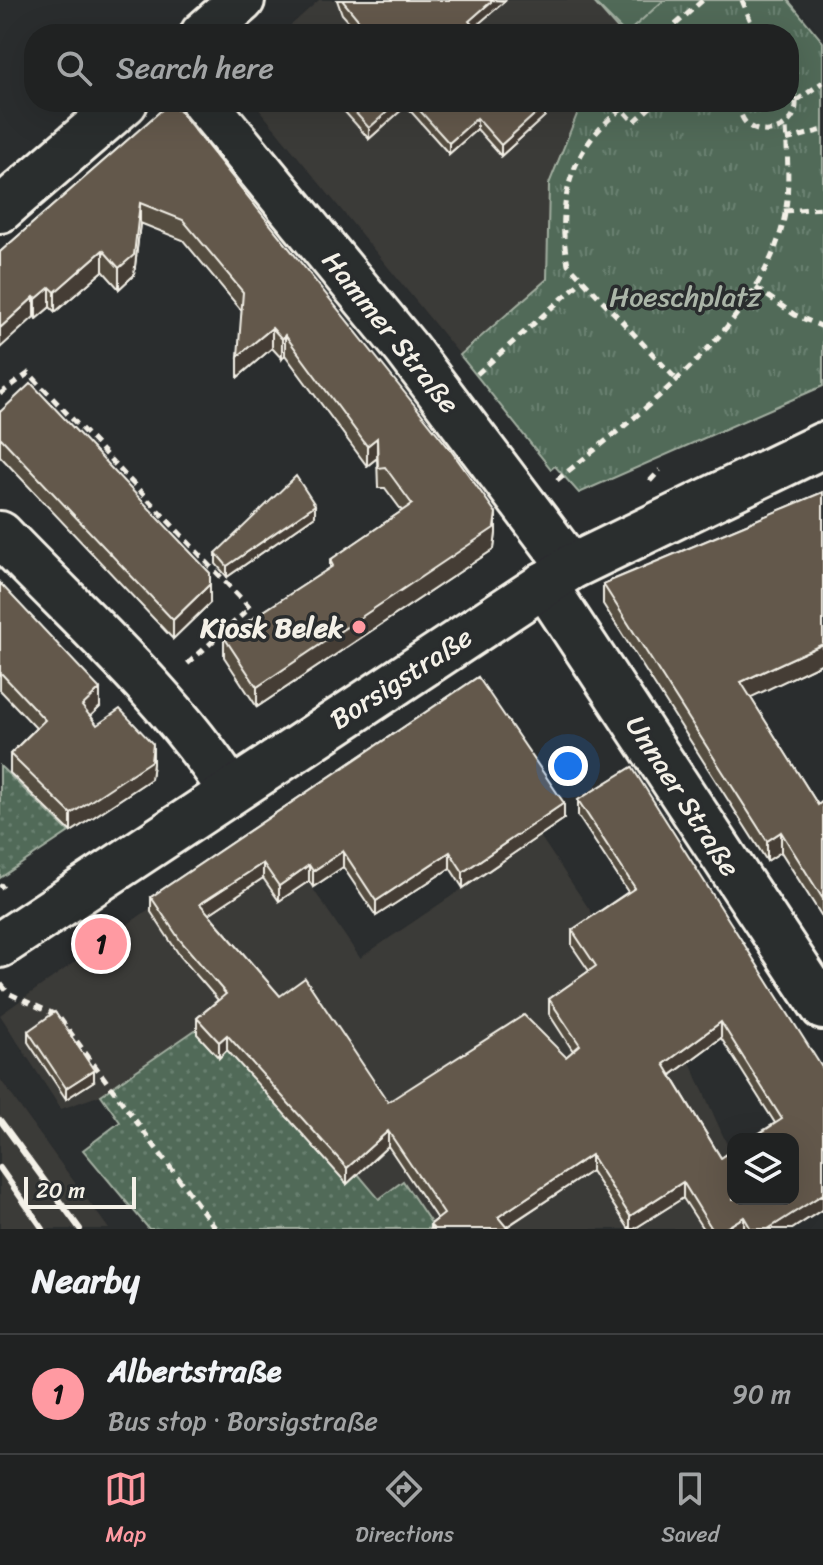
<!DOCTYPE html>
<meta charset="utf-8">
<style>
body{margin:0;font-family:Sriracha,sans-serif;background:#282a2a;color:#f1f3f6}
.controls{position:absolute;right:24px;bottom:24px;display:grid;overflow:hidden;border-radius:16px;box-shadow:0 8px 32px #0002}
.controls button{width:72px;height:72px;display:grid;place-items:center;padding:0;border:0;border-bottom:2px solid #3d3f40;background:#202222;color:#f1f3f6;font:40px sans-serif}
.scale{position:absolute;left:24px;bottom:20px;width:112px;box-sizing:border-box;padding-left:8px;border:4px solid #f4f1e8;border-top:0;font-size:22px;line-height:28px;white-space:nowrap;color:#f4f1e8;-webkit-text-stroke:6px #2a2d2e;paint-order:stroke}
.you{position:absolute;left:568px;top:766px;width:28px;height:28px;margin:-20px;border:6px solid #fff;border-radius:50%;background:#1a73e8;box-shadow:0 0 0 12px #1a73e833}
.badge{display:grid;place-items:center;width:52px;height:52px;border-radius:50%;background:#ff9aa2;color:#111;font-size:26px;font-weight:700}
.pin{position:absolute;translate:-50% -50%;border:4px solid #fff;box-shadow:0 2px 8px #0006}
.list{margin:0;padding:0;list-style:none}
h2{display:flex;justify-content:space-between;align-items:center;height:104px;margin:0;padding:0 32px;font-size:34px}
h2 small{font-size:26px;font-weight:400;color:#a2a4a5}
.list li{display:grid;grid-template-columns:52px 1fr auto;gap:24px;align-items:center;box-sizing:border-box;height:120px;padding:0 32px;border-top:2px solid #3d3f40}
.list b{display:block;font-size:30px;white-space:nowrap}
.list p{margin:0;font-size:26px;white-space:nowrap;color:#a2a4a5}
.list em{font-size:26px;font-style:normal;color:#a2a4a5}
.icon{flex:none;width:44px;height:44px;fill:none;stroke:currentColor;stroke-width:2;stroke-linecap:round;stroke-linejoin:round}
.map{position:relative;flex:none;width:823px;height:1229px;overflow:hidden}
.search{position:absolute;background:#202222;box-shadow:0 8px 32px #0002;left:24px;right:24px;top:24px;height:88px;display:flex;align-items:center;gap:20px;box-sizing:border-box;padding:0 28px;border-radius:32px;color:#a2a4a5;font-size:30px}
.sheet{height:224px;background:#202222}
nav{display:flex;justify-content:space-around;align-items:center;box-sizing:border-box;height:112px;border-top:2px solid #3d3f40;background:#202222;font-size:22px;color:#a2a4a5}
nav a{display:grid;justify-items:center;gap:4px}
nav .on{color:#ff9aa2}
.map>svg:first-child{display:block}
</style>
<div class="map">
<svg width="823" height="1229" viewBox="0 0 823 1229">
<defs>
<pattern id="grass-dots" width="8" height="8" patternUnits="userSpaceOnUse" patternTransform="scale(2)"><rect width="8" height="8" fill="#516b59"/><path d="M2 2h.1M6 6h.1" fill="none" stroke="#6b8171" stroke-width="1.8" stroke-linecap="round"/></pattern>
<pattern id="park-tufts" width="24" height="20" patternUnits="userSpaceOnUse" patternTransform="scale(2)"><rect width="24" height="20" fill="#516b59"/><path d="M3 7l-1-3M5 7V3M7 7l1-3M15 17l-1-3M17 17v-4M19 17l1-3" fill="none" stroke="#6b8171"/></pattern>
</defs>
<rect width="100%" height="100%" fill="#2a2d2e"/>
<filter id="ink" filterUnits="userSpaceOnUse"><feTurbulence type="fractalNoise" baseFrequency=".0125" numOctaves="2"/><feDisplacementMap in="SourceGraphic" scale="16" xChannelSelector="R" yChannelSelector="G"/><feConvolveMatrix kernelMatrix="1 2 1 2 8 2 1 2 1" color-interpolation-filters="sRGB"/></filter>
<g filter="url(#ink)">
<g fill="#3b3a37">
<path d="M319 0H592L622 34H281Z"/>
<path d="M253 102H582L549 184 547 279 460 355Z"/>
<path d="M269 824 360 958 540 836 686 1053 733 1158V1199L765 1229H435L403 1181 380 1199 222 1012 101 1095 61 1109 0 1015Z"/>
<path d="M0 1079 56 1157 109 1229H0Z"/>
</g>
<g fill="url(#grass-dots)" stroke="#a2aea0" stroke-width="2">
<path d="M0 766 69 832 0 878Z"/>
<path d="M221 1012 379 1199 403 1181 435 1229H149L83 1150 120 1122 101 1095Z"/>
</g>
<path fill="url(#park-tufts)" stroke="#a2aea0" stroke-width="2" d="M592 0H788L823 42V386L579 493 555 466 551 469 460 355 547 279 549 184 582 102H789V34H622Z"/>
<path fill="#516b59" stroke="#a2aea0" stroke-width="2" d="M592 0H664L626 34Z"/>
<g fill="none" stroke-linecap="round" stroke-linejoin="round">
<defs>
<g id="minor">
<path d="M203 34 242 0"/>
<path d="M204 102 406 348 571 567"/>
<path d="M0 210 125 102"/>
<path d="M0 534C78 616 169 695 230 790"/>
<path d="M544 584 823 1007"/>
</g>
<path id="major" d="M0 945 571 567 823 445"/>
</defs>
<use href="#minor" stroke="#f4f1e8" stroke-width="50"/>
<use href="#major" stroke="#f4f1e8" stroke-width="50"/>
<g stroke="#f4f1e8" stroke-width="5" stroke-dasharray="8 6" stroke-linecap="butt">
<path d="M742 0 756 34"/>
<path d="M665 34 703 0"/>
<path d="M796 101 823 82"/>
<path d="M616 102 634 122 656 102"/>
<path d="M739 102C739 153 820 131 789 83"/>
<path d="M622 109C571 146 555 204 568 264L677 380"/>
<path d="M786 140 823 130"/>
<path d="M784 211 823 208"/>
<path d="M756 288 795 315 823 327"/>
<path d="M477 374 583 280"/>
<path d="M0 394 29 373 250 608 184 667"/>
<path d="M557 480C640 413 777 314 787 199 789 175 787 149 786 126"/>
<path d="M650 481 660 470"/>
<path d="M0 884 3 888"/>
<path d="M1 984 8 993 58 1016 216 1229"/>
</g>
<use href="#minor" stroke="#2a2d2e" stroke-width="44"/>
<use href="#major" stroke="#2a2d2e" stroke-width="44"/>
<g stroke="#f4f1e8" stroke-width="6">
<path d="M0 1120 80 1229"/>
<path d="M0 1168 43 1229"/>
</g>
</g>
<g fill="#554d40" stroke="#f4f1e8" stroke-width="2" fill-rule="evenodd">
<path d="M337 0H505V1L474 27 480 34H360L342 14Z"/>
<path d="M336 102H542L545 116 501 156 477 129 449 154 406 106 369 139Z"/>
<path d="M164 108 496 533 494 549 257 707 224 657V637L330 568V560L402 511 385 488H378L377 458 367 466 285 355 282 359 272 348 238 377 242 311 183 240 140 223 134 275 119 289 103 271 55 312 50 307 36 319 0 252Z"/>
<path d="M0 412 210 603 173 639 0 456Z"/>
<path d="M823 492V663L750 697 818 805 823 801V918L781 852 767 861 603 604V584Z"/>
<path d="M315 516 227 577 216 564V553Z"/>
<path d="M0 583 100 707 91 716 97 725 153 763 151 779 71 832 10 773V754L36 728 0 690Z"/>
<path d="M478 677 564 819 463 888 450 868 376 916 343 867 313 887 309 881 279 901 263 878 209 914 280 996 388 1102 566 1057 573 1051 549 1014V999L589 971 572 946V930L628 892 578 816V800L632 767 823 1209 792 1229H703L683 1198 634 1229H629L591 1171 507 1227 508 1229H430V1225L437 1219 388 1146 347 1184 227 1050 219 1058 197 1034V1018L218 1000 180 956 151 912V897ZM721 1038 775 1123 721 1158 671 1075Z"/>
<path d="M28 1031 94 1081 66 1099 28 1042Z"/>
</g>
<g fill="#453e34" stroke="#f4f1e8" stroke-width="2">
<path d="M493 0 505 1 469 32V21Z"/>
<path d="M398 102H406V106L369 139V128Z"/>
<path d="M545 105V116L501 156V145Z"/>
<path d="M477 118V129L449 154V143Z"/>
<path d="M140 203V223L134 275 119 289V268Z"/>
<path d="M103 250V271L55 312V292Z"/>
<path d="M50 287V307L36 319V299Z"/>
<path d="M34 297V317L0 348V328Z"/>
<path d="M272 328V348L238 377V356Z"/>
<path d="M285 335V355L282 359V339Z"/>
<path d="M377 438V458L367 466V446Z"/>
<path d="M315 505V516L227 577V566Z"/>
<path d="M496 513V533L494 549 257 707V687Z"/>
<path d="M210 584V603L173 639V620Z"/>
<path d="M823 644V663L741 702V682Z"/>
<path d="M100 689V707L82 724V706Z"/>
<path d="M153 744V763L151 779 71 832V814Z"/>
<path d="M564 803V819L463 888V872Z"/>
<path d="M781 832V852L767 861V841Z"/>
<path d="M343 851V867L313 887V871Z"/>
<path d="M450 852V868L376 916V901Z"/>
<path d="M263 863V878L200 920V904Z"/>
<path d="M309 865V881L279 901V886Z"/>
<path d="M721 1022V1038L664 1080V1064Z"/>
<path d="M227 1035V1050L219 1058V1042Z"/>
<path d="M94 1070V1081L66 1099V1088Z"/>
<path d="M388 1131V1146L347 1184V1168Z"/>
<path d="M591 1155V1171L503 1229 498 1217Z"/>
<path d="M683 1182V1198L634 1229H630V1216Z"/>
<path d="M823 1194V1209L792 1229H768Z"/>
<path d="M744 1217V1229H724Z"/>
</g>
<g fill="#63594b" stroke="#f4f1e8" stroke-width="2" fill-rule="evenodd">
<path d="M342 0H493L469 21 480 34H370Z"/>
<path d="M346 102H398L369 128Z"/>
<path d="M412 102H542L545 105 501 145 477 118 449 143Z"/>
<path d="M164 108 178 109 452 452 496 513 494 528 257 687 224 637 333 566 330 560 412 504 385 467 378 468 377 438 367 446 285 335 282 339 272 328 238 356 243 292 183 220 140 203 134 255 119 268 103 250 55 292 50 287 36 299 34 297 0 328V252Z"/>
<path d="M31 383 210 573V584L173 620 0 437V412Z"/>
<path d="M296 476 315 505 227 566 216 553Z"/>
<path d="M823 492V644L741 682 818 805 823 801V899L781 832 767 841 603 584Z"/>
<path d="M0 583 100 689 82 706 97 725 120 709 153 744 151 761 71 814 10 754 45 720 0 672Z"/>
<path d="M478 677 564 803 463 872 450 852 376 901 343 851 313 871 309 865 279 886 263 863 200 904 280 996 305 978 388 1102 524 1015 566 1057 580 1045 549 999 596 966 572 930 635 888 578 800 632 767 823 1069V1194L768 1229H751L744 1217 724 1229H712L683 1182 630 1216 591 1155 498 1217 508 1229H434L430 1225 444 1214 388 1131 347 1168 227 1035 219 1042 197 1018 226 994 180 940 151 897ZM721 1022 782 1119 751 1139H793V1199H733V1150L721 1158 664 1064Z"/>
<path d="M55 1012 94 1070 66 1088 28 1031Z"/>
</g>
</g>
<circle fill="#ff9aa2" stroke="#2a2d2e" stroke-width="3" cx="359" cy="627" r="8"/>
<g text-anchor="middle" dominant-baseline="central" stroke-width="7" stroke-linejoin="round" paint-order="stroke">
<g font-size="28" fill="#abb5a8" stroke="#2a2d2e">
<text x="685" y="296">Hoeschplatz</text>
</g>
<g font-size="28" fill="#f4f1e8" stroke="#2a2d2e">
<text transform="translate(391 332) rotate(51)">Hammer Straße</text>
<text transform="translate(401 678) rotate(-33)">Borsigstraße</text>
<text transform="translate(683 796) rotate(57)">Unnaer Straße</text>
</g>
<g font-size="28" font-weight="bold" fill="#f4f1e8" stroke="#2a2d2e" text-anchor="end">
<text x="343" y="627">Kiosk Belek</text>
</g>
</g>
</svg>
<div class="controls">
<button><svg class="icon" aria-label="layers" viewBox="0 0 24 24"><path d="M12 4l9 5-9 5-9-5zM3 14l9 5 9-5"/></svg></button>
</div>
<div class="scale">20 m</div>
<div class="you"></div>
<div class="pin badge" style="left:101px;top:944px">1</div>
<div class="search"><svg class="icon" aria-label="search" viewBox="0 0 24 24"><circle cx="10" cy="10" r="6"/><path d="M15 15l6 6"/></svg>Search here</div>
</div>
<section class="sheet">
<h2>Nearby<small></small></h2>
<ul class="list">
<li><span class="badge">1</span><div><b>Albertstraße</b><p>Bus stop · Borsigstraße</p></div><em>90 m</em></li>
</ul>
</section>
<nav>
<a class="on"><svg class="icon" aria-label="map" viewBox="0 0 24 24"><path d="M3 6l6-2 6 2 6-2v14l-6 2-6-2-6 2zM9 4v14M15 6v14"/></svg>Map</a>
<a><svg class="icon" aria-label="directions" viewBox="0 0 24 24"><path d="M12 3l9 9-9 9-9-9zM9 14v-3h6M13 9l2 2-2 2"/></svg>Directions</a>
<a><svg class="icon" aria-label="saved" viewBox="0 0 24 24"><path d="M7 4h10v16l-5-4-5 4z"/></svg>Saved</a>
</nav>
